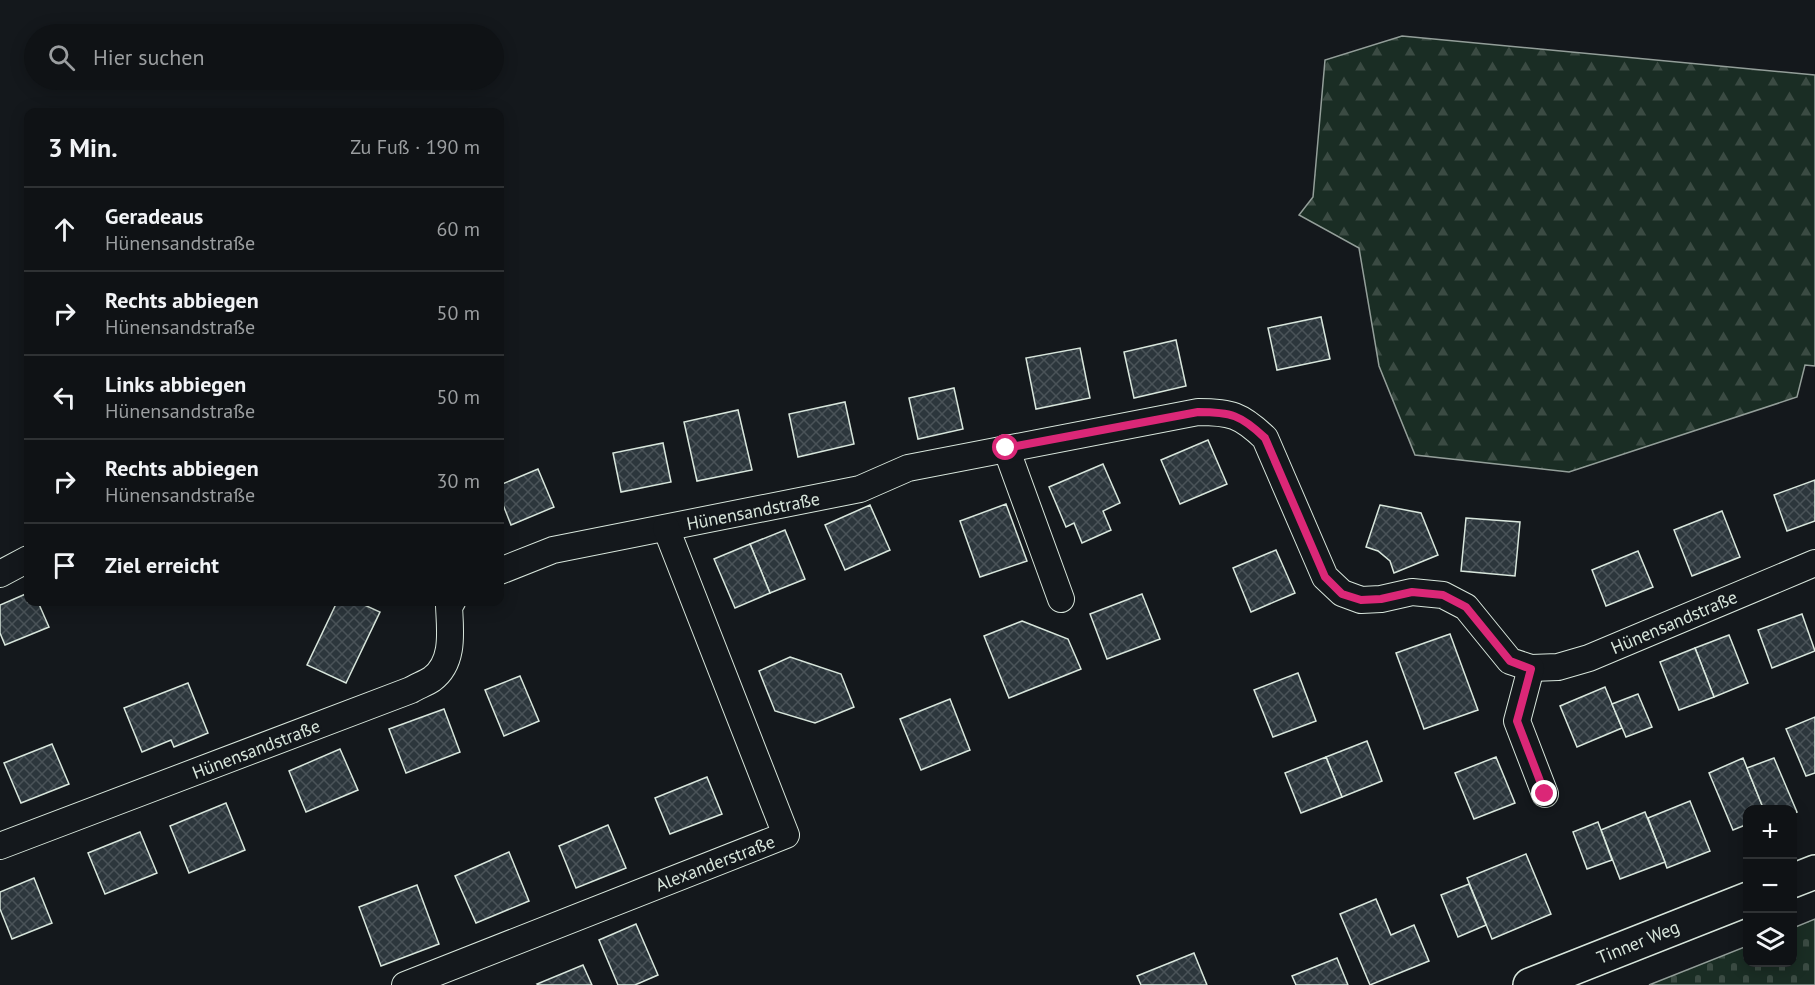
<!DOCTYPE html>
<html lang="de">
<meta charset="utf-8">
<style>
body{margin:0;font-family:"PT Sans",sans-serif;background:#181b1e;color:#f1f3f6}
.controls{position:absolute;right:18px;bottom:18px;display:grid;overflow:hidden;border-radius:12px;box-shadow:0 3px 15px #0003}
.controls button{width:54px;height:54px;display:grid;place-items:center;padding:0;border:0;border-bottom:2px solid #2f3234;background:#0f1215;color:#f1f3f6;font:30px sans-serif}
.stop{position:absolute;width:18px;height:18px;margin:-14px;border:4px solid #db2777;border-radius:50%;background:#fff}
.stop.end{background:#db2777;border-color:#fff;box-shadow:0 2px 6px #0008}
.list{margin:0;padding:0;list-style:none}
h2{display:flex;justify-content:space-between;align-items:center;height:78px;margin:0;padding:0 24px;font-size:26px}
h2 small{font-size:20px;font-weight:400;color:#9b9ea0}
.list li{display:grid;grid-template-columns:39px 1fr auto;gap:18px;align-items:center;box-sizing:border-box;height:84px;padding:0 24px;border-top:2px solid #2f3234}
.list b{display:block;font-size:22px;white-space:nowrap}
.list p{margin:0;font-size:20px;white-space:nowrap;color:#9b9ea0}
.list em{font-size:20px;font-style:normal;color:#9b9ea0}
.icon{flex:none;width:33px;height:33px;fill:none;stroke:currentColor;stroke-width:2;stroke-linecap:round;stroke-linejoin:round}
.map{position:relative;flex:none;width:1815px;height:985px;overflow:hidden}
.search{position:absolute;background:#0f1215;box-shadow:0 3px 15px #0003;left:24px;top:24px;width:480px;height:66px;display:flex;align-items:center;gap:15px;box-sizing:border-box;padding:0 21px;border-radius:33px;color:#9b9ea0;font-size:22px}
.panel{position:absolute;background:#0f1215;box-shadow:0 3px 15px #0003;left:24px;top:108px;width:480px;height:498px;border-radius:12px}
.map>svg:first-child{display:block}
</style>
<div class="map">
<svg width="1815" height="985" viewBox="0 0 1815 985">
<defs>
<pattern id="forest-firs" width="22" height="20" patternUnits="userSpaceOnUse" patternTransform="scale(1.5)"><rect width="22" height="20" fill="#1a2d24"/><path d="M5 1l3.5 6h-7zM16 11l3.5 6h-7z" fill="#3b4b43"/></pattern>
<pattern id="cemetery-stones" width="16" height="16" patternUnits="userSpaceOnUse" patternTransform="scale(1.5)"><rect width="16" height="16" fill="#1a2d24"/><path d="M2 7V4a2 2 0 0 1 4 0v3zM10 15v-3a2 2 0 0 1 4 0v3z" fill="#3b4b43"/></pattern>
<pattern id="building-cross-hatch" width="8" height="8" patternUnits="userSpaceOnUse" patternTransform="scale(1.5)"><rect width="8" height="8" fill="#2c363c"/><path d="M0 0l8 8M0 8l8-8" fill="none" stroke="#4a5358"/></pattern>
</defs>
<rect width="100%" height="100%" fill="#14181c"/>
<path fill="url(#forest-firs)" stroke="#939e99" stroke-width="1.5" d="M1402 36 1815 75V366L1805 365 1797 397 1569 472 1415 455 1379 366 1359 248 1299 215 1313 197 1325 60Z"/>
<path fill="url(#cemetery-stones)" stroke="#939e99" stroke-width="1.5" d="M1815 919V985H1649L1747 946 1748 962H1792L1793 928Z"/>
<g fill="url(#building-cross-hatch)" stroke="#d8e6dc" stroke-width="1.5">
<path d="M1321 317 1330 359 1277 370 1268 328Z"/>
<path d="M1176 340 1186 386 1134 398 1124 352Z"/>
<path d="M1080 348 1090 398 1036 409 1026 358Z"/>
<path d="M954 388 963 429 918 439 909 398Z"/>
<path d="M845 402 854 444 798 457 789 414Z"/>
<path d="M738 410 752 470 697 481 684 422Z"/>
<path d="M1208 440 1227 484 1180 504 1161 460Z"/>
<path d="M663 443 671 482 621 492 613 453Z"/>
<path d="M1103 464 1120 503 1103 511 1111 530 1082 543 1074 523 1066 527 1049 487Z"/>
<path d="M538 469 554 507 511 525 500 497V485Z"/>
<path d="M1815 480V521L1787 531 1774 495Z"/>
<path d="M1006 504 1027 561 980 577 960 521Z"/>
<path d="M870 505 890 550 845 570 825 525Z"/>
<path d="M1380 505 1421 513 1438 555 1394 573 1390 561 1378 551 1366 547Z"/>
<path d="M1722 511 1740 557 1692 576 1674 530Z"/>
<path d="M1466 518 1520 522 1515 576 1461 571Z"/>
<path d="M785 530 805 579 770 593 750 544Z"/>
<path d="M750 544 770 593 735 608 714 559Z"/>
<path d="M1276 550 1295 593 1251 612 1233 568Z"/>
<path d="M1638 551 1653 587 1606 606 1592 570Z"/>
<path d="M28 593V602H38L49 627 5 645 0 633V605Z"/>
<path d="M1142 594 1160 639 1107 659 1090 614Z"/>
<path d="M337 602H358L380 612 346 683 307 665Z"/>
<path d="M1802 614 1815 651 1772 668 1758 630Z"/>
<path d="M1022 621 1068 639 1081 669 1009 698 984 636Z"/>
<path d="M1450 634 1478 710 1424 729 1396 653Z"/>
<path d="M1729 635 1748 683 1714 697 1695 648Z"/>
<path d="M1695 648 1714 697 1679 710 1660 662Z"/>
<path d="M790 657 841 674 854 707 815 723 775 711 759 671Z"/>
<path d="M1298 673 1316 721 1273 737 1254 690Z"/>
<path d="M520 676 539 721 504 736 485 690Z"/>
<path d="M188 683 208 733 174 747 171 740 142 752 124 708Z"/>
<path d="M1605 687 1622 728 1577 747 1560 706Z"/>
<path d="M1638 694 1652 727 1626 737 1612 704Z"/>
<path d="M950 699 970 750 921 770 900 719Z"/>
<path d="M444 709 460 752 406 773 389 729Z"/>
<path d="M1815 717V773L1806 776 1786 729Z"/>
<path d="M1367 741 1382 781 1342 797 1326 757Z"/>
<path d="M52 744 69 784 21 803 4 763Z"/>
<path d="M340 749 358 790 306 812 289 771Z"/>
<path d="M1326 757 1342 797 1301 813 1285 773Z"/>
<path d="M1496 757 1515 803 1474 819 1455 773Z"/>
<path d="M1743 758 1764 810H1748V824L1733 830 1709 773Z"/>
<path d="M1774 758 1797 812 1792 814V810H1764L1747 768Z"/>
<path d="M707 777 722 814 670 834 655 798Z"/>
<path d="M1690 801 1710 851 1667 868 1648 818Z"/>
<path d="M226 803 245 850 189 873 170 826Z"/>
<path d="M1645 812 1665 862 1620 879 1601 830Z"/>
<path d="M1598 822 1612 860 1587 869 1573 832Z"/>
<path d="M608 825 626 868 576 888 559 846Z"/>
<path d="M140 832 157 873 105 894 88 853Z"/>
<path d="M509 852 529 901 476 923 455 876Z"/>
<path d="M1526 854 1551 914 1492 939 1467 878Z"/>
<path d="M34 878 52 923 12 939 0 909V892Z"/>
<path d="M1469 884 1486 925 1458 937 1441 895Z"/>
<path d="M417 885 439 944 381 966 359 907Z"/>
<path d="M1376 899 1391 935 1414 925 1429 961 1370 985 1340 914Z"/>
<path d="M636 924 658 975 635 985H618L599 940Z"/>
<path d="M1194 953 1207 985H1141L1137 976Z"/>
<path d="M1337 958 1348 985H1296L1292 976Z"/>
<path d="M583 965 592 985H538L537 984Z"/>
</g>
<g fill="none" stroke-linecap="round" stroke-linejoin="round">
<defs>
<g id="street">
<path d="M1006 448 1061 599"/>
<path d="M500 571 553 550 860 489 908 468 1198 412C1231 412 1241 415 1265 438L1325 577 1342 593 1361 600 1381 599 1412 592 1443 595 1466 607 1510 661 1531 668 1558 667 1589 658 1815 563"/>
<path d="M0 574 28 559"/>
<path d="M1531 668 1517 721 1545 794"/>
<path d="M0 846 411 690C418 686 426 683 432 679 455 662 450 630 449 606L452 602"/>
<path d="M405 985 786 835 666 528"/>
</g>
<g id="secondary">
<path d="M1792 881 1815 872"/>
<path d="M1530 985 1748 899"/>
</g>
</defs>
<use href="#street" stroke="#d8e6dc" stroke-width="28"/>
<use href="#secondary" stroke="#d8e6dc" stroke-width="36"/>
<use href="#street" stroke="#14181c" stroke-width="26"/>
<use href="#secondary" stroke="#14181c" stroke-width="33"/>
</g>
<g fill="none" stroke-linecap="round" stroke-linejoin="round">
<path stroke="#db2777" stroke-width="8" d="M1006 448 1198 412C1231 412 1241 415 1265 438L1325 577 1342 594 1361 600 1381 599 1412 592 1443 595 1466 607 1510 661 1531 669 1517 721 1545 794"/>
</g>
<g text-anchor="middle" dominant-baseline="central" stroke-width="4.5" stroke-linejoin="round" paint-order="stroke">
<g font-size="18" fill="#d8e6dc" stroke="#14181c">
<text transform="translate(753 511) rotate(-11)">Hünensandstraße</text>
<text transform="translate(1674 622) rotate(-23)">Hünensandstraße</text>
<text transform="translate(256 749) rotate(-21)">Hünensandstraße</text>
<text transform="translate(715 863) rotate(-21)">Alexanderstraße</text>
<text transform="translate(1638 942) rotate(-22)">Tinner Weg</text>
</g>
</g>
</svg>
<div class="controls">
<button>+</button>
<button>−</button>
<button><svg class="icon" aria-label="layers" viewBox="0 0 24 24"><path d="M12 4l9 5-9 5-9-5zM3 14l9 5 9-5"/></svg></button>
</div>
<div class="stop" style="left:1006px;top:448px"></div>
<div class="stop end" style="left:1545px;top:794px"></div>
<div class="search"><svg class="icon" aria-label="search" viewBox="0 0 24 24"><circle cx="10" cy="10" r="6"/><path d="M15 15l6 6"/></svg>Hier suchen</div>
<section class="panel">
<h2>3 Min.<small>Zu Fuß · 190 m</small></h2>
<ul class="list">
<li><svg class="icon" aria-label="ahead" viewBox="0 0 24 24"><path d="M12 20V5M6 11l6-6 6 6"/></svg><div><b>Geradeaus</b><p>Hünensandstraße</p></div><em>60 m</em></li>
<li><svg class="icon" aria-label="right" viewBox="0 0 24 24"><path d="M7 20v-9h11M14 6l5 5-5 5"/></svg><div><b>Rechts abbiegen</b><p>Hünensandstraße</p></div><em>50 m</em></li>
<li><svg class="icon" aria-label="left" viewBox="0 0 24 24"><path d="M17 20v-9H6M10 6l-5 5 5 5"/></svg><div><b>Links abbiegen</b><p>Hünensandstraße</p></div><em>50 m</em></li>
<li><svg class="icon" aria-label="right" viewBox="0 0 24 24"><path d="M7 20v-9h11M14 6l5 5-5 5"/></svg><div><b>Rechts abbiegen</b><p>Hünensandstraße</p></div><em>30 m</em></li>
<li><svg class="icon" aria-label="arrive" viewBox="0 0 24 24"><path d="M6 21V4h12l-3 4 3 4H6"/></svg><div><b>Ziel erreicht</b></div></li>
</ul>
</section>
</div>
